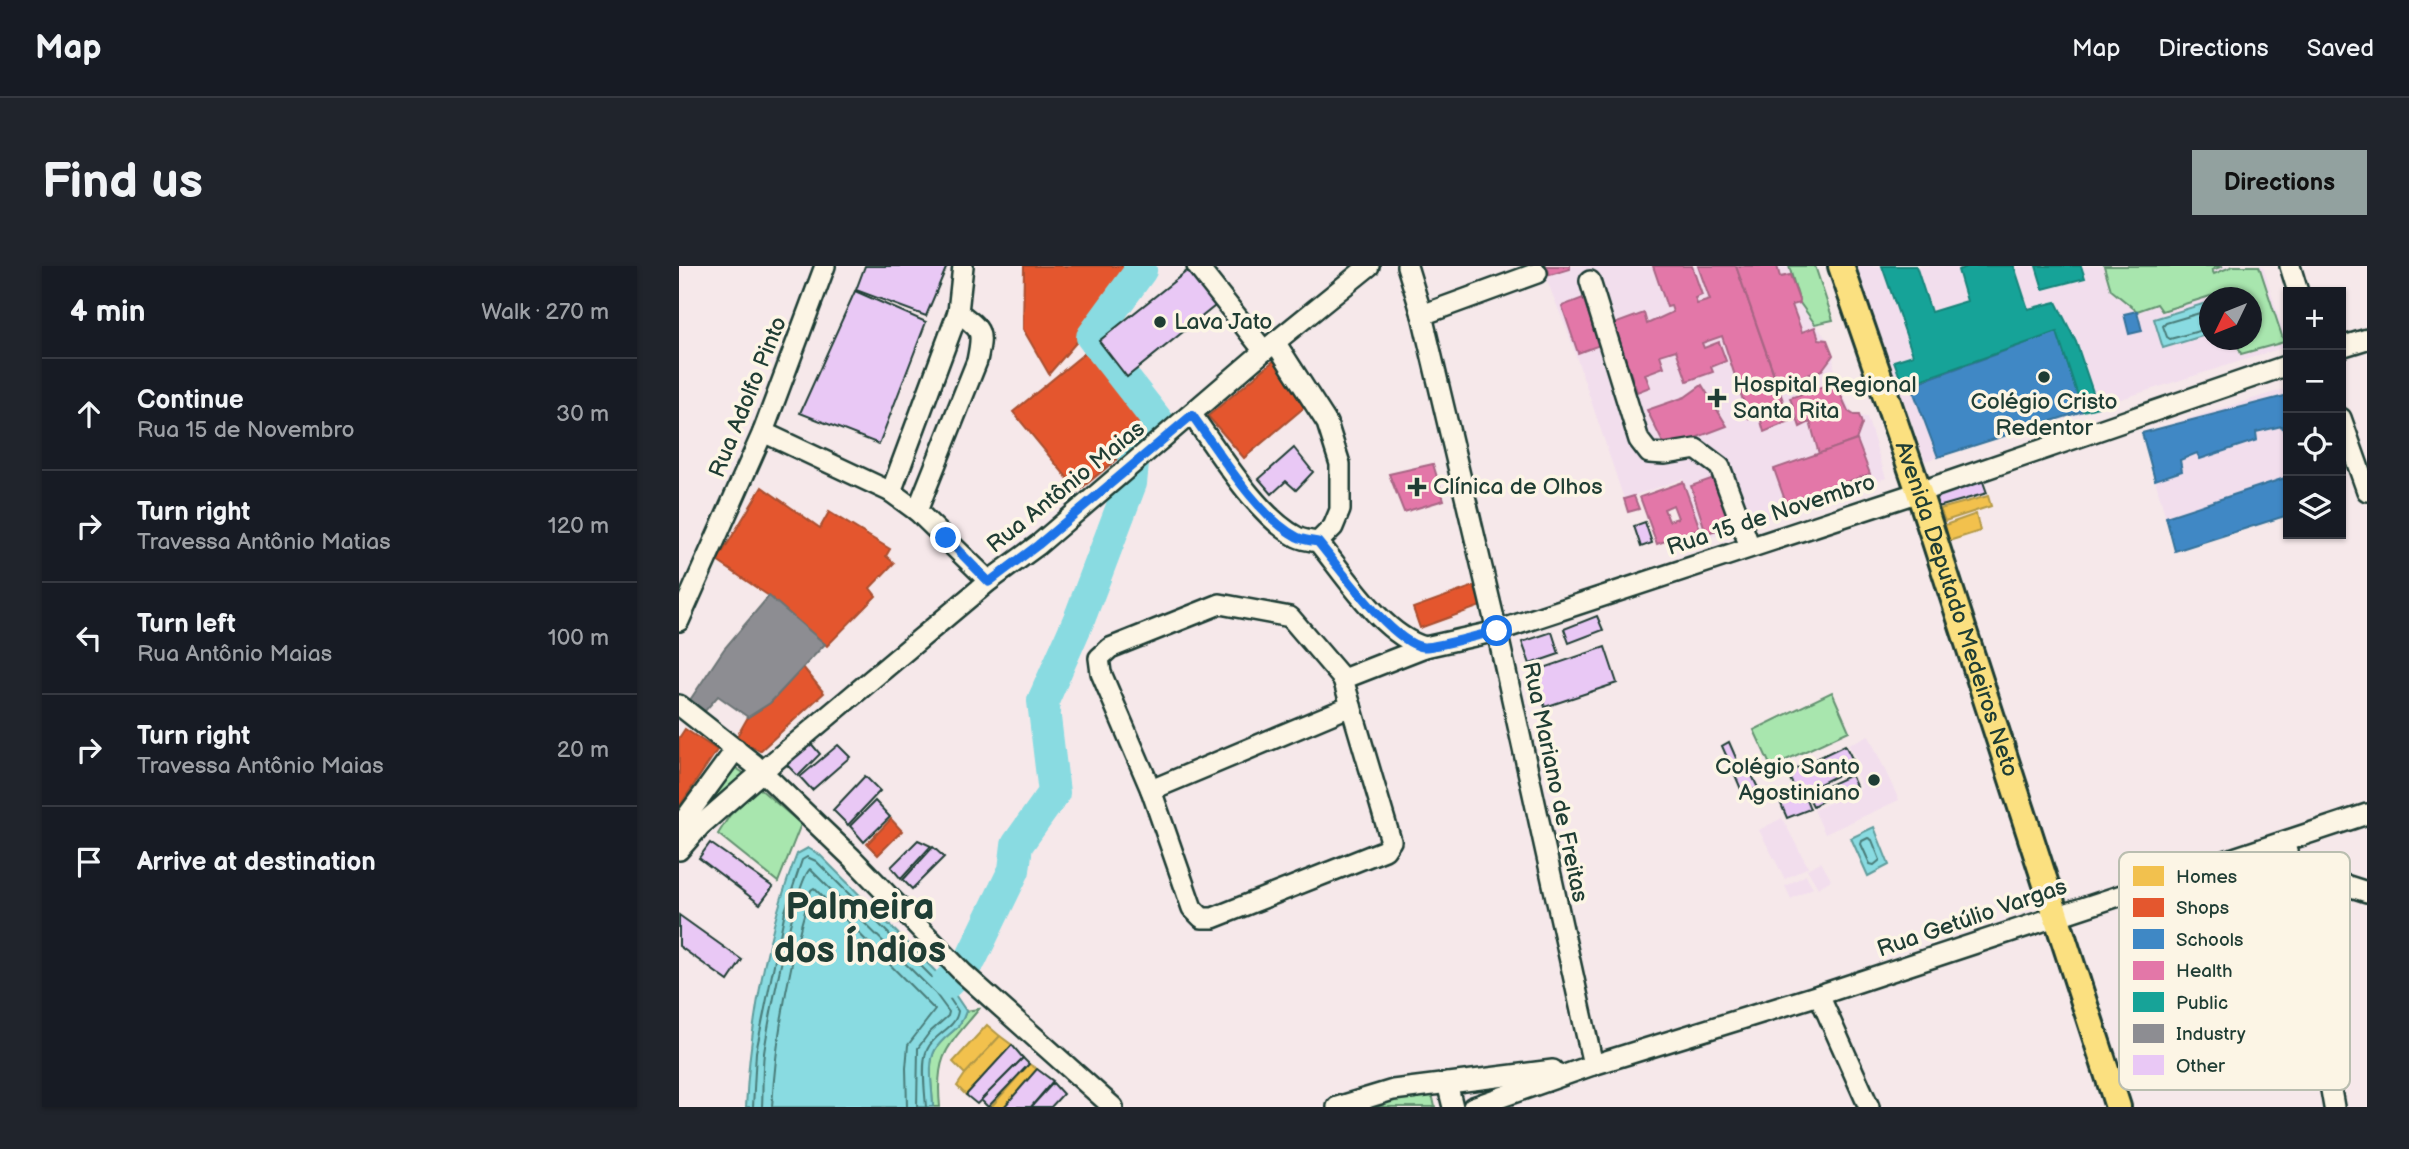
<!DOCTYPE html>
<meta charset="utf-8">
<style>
body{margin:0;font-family:"Balsamiq Sans",sans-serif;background:#20242c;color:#f1f3f6}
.controls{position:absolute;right:21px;top:21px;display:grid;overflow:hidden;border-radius:0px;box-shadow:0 2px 5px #0004}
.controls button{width:63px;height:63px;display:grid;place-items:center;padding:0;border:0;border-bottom:2px solid #363941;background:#171b24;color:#f1f3f6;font:35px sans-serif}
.compass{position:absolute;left:1520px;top:21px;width:63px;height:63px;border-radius:50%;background:#171b24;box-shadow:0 2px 5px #0004;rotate:227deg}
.stop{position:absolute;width:21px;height:21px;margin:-16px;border:5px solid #1a73e8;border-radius:50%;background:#fff}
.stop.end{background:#1a73e8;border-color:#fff;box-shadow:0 2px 7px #0008}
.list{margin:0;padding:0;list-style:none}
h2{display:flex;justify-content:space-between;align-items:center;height:91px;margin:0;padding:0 28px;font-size:30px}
h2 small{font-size:23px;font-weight:400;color:#9ea1a6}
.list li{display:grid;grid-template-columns:46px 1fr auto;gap:21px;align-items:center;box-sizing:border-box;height:112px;padding:0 28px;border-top:2px solid #363941}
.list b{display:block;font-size:26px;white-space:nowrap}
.list p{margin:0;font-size:23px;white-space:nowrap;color:#9ea1a6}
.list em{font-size:23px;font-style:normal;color:#9ea1a6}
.icon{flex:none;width:38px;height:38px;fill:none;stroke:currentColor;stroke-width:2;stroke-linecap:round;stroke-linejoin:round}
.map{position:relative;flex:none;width:1688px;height:841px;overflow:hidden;border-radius:0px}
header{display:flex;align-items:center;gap:42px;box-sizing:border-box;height:98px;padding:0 35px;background:#171b24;border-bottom:2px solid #363941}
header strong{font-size:33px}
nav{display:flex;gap:38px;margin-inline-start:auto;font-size:24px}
.intro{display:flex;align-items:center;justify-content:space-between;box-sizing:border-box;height:168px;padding:0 42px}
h1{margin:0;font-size:49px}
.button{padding:18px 32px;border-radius:0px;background:#92a19f;color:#111;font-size:24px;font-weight:700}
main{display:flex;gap:42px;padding:0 42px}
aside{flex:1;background:#171b24;border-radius:0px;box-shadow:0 2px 5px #0004}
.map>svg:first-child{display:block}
</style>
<header>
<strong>Map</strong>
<nav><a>Map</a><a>Directions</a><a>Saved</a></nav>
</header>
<div class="intro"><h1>Find us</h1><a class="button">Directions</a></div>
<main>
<aside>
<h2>4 min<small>Walk · 270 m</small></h2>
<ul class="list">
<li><svg class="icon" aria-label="ahead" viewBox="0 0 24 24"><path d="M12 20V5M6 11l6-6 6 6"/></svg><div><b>Continue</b><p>Rua 15 de Novembro</p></div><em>30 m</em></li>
<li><svg class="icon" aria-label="right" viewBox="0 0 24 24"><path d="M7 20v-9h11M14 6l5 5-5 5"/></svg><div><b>Turn right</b><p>Travessa Antônio Matias</p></div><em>120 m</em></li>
<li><svg class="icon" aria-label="left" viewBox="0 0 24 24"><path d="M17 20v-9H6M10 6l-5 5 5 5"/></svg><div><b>Turn left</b><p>Rua Antônio Maias</p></div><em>100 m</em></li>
<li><svg class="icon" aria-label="right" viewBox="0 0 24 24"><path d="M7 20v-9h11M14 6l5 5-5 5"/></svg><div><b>Turn right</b><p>Travessa Antônio Maias</p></div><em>20 m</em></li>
<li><svg class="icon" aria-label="arrive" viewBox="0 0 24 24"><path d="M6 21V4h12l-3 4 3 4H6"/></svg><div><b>Arrive at destination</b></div></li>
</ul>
</aside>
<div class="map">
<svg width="1688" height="841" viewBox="0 0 1688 841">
<rect width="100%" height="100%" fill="#f6e8ea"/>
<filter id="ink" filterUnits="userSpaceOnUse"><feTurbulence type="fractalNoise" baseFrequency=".0143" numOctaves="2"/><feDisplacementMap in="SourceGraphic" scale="14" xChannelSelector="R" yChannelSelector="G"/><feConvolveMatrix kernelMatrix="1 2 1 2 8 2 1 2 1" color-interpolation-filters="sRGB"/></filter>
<g filter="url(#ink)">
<g fill="#f2deed" fill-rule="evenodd">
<path d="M862 0H1110L1121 37 1148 74 1154 89 1156 116 1175 149 1188 151 1207 212 1024 274 1004 213 945 233 891 72Z"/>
<path d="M1177 0H1584L1609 80 1246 195ZM1531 32H1573V74H1531Z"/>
<path d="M1609 122V249L1496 285 1463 167Z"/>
<path d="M1190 470 1220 534 1146 568 1135 544 1183 522 1176 506 1181 501 1169 478Z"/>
<path d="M1103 552 1129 601 1106 613 1080 564Z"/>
<path d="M1142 596 1152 614 1139 622 1128 603Z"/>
<path d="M1127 609 1134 622 1112 633 1106 620Z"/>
</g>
<g fill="#a8e6ae" stroke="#649271" stroke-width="2">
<path d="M1110 0H1136L1154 54 1136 58 1121 37Z"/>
<path d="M1425 0H1544L1533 4 1535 8 1554 0H1580L1605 76 1562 88 1557 74H1573V32L1543 31 1541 27 1483 45 1478 38 1458 45 1432 24Z"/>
<path d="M1153 426 1170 465 1092 501 1075 464Z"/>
<path d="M51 498 66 508 22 552 14 546Z"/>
<path d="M80 522 122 558 99 616 39 568 51 549Z"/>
<path d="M300 743C268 782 256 788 261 841H254C254 826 248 798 256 784 266 767 281 766 287 745Z"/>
<path d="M752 823 756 841H685Z"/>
</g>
<g fill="#89dbe1" stroke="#5f9c9c" stroke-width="2">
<path d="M1530 36V68L1484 82 1475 53Z"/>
<path d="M1195 561 1210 599 1189 610 1172 572Z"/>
<path d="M129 582 141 589 268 717 287 745C281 766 266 767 256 784 248 798 254 826 254 841H67C71 759 88 664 118 588Z"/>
</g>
<g fill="#f2c14e" stroke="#b39946" stroke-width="2">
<path d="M1309 230 1312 240 1266 255 1261 243Z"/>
<path d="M1297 248 1301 265 1270 275 1266 259Z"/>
<path d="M308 759 321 770 286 808 274 796Z"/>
<path d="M321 770 333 779 287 829 278 820 286 808Z"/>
<path d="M350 798 358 803 325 841H312Z"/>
</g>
<g fill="#e4572e" stroke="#a94f30" stroke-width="2">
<path d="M345 0H454L459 5 370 108 344 63Z"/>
<path d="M412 82 478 160 399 225 334 146Z"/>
<path d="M597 93 633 135 565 192 529 150Z"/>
<path d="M83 221 141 262 150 246 211 283 207 290 215 297 191 322 197 330 148 380 90 330 38 295Z"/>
<path d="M795 320 802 340 741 362 734 342Z"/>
<path d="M124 401 145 427 81 485 57 472 69 451 91 437Z"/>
<path d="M6 463 38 484 0 541V472Z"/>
<path d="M212 553 223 565 199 589 188 578Z"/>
</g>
<g fill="#3f88c5" stroke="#35729a" stroke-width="2">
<path d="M1458 45 1463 65 1450 68 1445 48Z"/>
<path d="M1378 66 1404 145 1259 191 1232 119Z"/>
<path d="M1609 129V179L1603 160 1577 166 1578 174 1521 193 1518 187 1501 194 1503 205 1476 214 1463 167Z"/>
<path d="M1609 211V249L1496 285 1487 251Z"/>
</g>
<g fill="#e377a8" stroke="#a86685" stroke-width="2" fill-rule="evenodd">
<path d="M868 0H891V3L871 9Z"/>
<path d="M974 0H1013L1023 29 1016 32 1018 38 1031 34 1019 0H1057L1111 155 1085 166 1080 148 1070 153 1043 70 1023 77 1025 82 1040 76 1047 95 1032 101 1034 106 1008 115 997 84 981 89 985 101 966 108 971 121 958 126 935 58 965 47 968 58 994 46 992 40 988 41Z"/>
<path d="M1057 0H1098L1101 11 1111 9 1121 37 1113 39 1123 66 1136 61 1140 73 1148 74 1154 89 1143 104 1099 119Z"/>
<path d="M904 32 921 79 899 87 883 40Z"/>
<path d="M1156 116 1169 145 1175 149H1180L1183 158 1177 174 1140 188 1131 156 1121 161 1111 132Z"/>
<path d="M1023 119 1048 160 987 183 968 144 1006 131Z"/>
<path d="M1178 174 1191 208 1107 237 1095 203Z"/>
<path d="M754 198 765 234 725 246 710 208Z"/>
<path d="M1035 212 1039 217 1057 259 1027 267 1012 220Z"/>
<path d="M1004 216 1021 263 978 278 961 231ZM994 239 999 252 990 255 985 243Z"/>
<path d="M955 230 960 243 949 246 945 233Z"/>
</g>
<g fill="#17a398" stroke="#19847a" stroke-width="2">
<path d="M1203 0H1237L1252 46 1288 35 1279 4 1290 0H1335L1349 43 1377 36 1397 76 1419 141 1404 145 1378 66 1224 120 1215 95 1234 89Z"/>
<path d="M1357 0H1402L1406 12 1364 23Z"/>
</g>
<path fill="#8d8d92" stroke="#6c7576" stroke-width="2" d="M90 330 146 378 91 437 69 451 39 430 26 445 11 434 45 383Z"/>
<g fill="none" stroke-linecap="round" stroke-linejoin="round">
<g stroke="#497c79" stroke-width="2">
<path d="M1531 44 1487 57 1484 60 1488 71 1491 73 1531 62"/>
<path d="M1189 572 1193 574 1201 594 1195 599 1191 598 1182 578 1183 575Z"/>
<path d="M74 841 77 786 106 645 123 594 128 591 137 595 263 721 279 745C277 763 255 767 248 784 242 796 246 827 247 841"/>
<path d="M83 841C84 823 83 804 85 787 89 759 116 617 131 603L256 727 270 746 269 750 250 767 239 782 238 841"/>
<path d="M93 841C97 768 111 694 132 624L135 622 256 744 229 779 227 802 228 841"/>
</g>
<path stroke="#89dbe1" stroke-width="32" d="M268 717 292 693 335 604 338 579 375 527 364 435 401 351 452 217 455 188 481 158 413 71 462 4 460 0"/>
</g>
<g fill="#e9c8f5" stroke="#1f3d34" stroke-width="2">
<path d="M186 0H268L247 50 177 24Z"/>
<path d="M513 1 541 36 448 111 420 75Z"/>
<path d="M176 25 247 56 200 178 121 147Z"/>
<path d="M615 182 634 206 617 224 607 215 593 228 580 213Z"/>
<path d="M1303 213 1308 227 1259 241 1254 227Z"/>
<path d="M966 256 973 277 962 281 955 260Z"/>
<path d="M918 350 924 364 890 377 885 363Z"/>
<path d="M873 366 880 388 851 398 843 376Z"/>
<path d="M926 381 938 417 866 441 853 406Z"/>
<path d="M130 475 141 488 119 510 108 499Z"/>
<path d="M1050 476 1061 501 1054 505 1043 480Z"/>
<path d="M159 479 171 491 133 524 121 511Z"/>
<path d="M1166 479 1177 500 1119 529 1108 507Z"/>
<path d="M1070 503 1079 522 1064 528 1056 509Z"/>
<path d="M1172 509 1177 520 1153 532 1148 520Z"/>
<path d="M186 510 201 525 169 559 154 544Z"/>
<path d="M1143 520 1149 532 1134 540 1128 528Z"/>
<path d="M1125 528 1131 543 1108 552 1102 538Z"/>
<path d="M196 535 211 551 185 576 171 560Z"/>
<path d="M239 574 252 580 222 613 212 601Z"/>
<path d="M31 577 94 621 81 638 20 592Z"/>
<path d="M254 581 265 591 233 623 224 614Z"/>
<path d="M0 649 63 694 49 715 0 680Z"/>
<path d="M333 779 344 792 298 838 287 829Z"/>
<path d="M344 792 350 798 309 841 302 834Z"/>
<path d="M358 803 374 815 352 841H325Z"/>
<path d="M374 817 384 828 372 841H352Z"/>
</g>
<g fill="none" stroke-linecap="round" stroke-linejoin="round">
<defs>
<g id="minor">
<path d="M518 0 585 85"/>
<path d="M728 0 743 49 818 365 914 799"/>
<path d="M1611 0 1619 26"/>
<path d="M911 15 960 174 970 187 986 188 1017 183 1041 201 1071 281"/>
<path d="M743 49 858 7"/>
<path d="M596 76 648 157 661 198V244L654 261 639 276"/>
<path d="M1662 81 1688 73"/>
<path d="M513 149C540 186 578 250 618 271 624 274 632 275 639 276 667 310 703 369 746 381"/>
<path d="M1662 152 1688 225"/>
<path d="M84 166 212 226 238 245 310 315"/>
<path d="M212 226 279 46"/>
<path d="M238 245 298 95C304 65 304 65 279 46L284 0"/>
<path d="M541 338 611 351 664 413 712 575 706 584 534 652H523L513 642 472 524 422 407 420 392 431 382Z"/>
<path d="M0 355 84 166 146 0"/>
<path d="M664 413 746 381 818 365 1240 226 1609 99"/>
<path d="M0 439 75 498 173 592 284 707 434 841"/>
<path d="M472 524 672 440"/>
<path d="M0 561 57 483"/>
<path d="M1605 576 1613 602 1655 841"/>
<path d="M0 584 22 559 92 498 310 315 359 279 585 85 690 0"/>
<path d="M1613 602 1688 626"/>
<path d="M1140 729 1190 841"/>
<path d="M768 817 774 841"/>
<path d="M658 841 714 824 874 804"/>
<path d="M794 841 914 799 1140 729 1688 548"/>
</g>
<g id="major">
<path id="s1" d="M1162 0 1240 226 1439 841"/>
</g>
</defs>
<use href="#minor" stroke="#1f3d34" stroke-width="24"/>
<use href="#major" stroke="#1f3d34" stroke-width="30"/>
<use href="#minor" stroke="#fcf5e5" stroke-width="19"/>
<use href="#major" stroke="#fbe080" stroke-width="24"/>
</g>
</g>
<g fill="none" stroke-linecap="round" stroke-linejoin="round" filter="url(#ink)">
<path stroke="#1a73e8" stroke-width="9" d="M267 272 310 316 359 279 513 149C540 186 578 250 618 271 624 274 632 275 639 276 660 301 713 377 744 381 757 382 802 368 818 365"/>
</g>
<g fill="#1f3d34" stroke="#fcf5e5" stroke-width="2.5">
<circle cx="481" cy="56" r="7"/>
<circle cx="1365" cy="111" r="7"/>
<path d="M1034.5 121.5h7v7h7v7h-7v7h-7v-7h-7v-7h7z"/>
<path d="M734.5 210.5h7v7h7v7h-7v7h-7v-7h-7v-7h7z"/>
<circle cx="1195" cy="514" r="7"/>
</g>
<g text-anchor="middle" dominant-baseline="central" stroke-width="7" stroke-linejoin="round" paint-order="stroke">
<g font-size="23" fill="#1f3d34" stroke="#fcf5e5" text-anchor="start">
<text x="495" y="56">Lava Jato</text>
<text x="1054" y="119">Hospital Regional<tspan x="1054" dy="26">Santa Rita</tspan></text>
<text x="1365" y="136" text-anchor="middle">Colégio Cristo<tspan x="1365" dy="26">Redentor</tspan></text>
<text x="754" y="221">Clínica de Olhos</text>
<text x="1181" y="501" text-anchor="end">Colégio Santo<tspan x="1181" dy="26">Agostiniano</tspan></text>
</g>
<g font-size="23" fill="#1f3d34" stroke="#fcf5e5">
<text transform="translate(69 131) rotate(-68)">Rua Adolfo Pinto</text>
<text transform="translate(387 221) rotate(-39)">Rua Antônio Maias</text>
<text transform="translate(1092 249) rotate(-18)">Rua 15 de Novembro</text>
<text stroke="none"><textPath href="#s1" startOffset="362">Avenida Deputado Medeiros Neto</textPath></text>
<text transform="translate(876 516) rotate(78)">Rua Mariano de Freitas</text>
<text transform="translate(1293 652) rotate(-19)">Rua Getúlio Vargas</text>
</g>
<g font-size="37" font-weight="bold" fill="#1f3d34" stroke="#fcf5e5">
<text x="181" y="642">Palmeira<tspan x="181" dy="43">dos Índios</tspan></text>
</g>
</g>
<rect x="1440" y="586" width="231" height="238" rx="10" fill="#fcf5e5" stroke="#babeb0" stroke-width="2"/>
<rect x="1454" y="600" width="31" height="20" fill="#f2c14e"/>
<rect x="1454" y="632" width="31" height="19" fill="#e4572e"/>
<rect x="1454" y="663" width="31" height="20" fill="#3f88c5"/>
<rect x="1454" y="695" width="31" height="19" fill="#e377a8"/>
<rect x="1454" y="726" width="31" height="20" fill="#17a398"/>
<rect x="1454" y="758" width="31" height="19" fill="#8d8d92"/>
<rect x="1454" y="789" width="31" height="20" fill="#e9c8f5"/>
<g font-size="19" fill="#1f3d34">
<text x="1497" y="617">Homes</text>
<text x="1497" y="648">Shops</text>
<text x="1497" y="680">Schools</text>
<text x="1497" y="711">Health</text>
<text x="1497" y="743">Public</text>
<text x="1497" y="774">Industry</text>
<text x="1497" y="806">Other</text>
</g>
</svg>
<div class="controls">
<button>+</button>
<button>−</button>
<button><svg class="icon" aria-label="locate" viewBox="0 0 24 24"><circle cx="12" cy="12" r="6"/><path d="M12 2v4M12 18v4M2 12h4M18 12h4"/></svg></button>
<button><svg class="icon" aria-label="layers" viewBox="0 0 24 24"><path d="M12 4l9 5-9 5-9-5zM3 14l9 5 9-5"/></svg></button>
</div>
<svg class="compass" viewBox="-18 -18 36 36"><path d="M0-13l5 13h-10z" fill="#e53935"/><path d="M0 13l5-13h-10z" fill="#9ea1a6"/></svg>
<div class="stop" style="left:818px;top:365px"></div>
<div class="stop end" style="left:267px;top:272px"></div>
</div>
</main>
